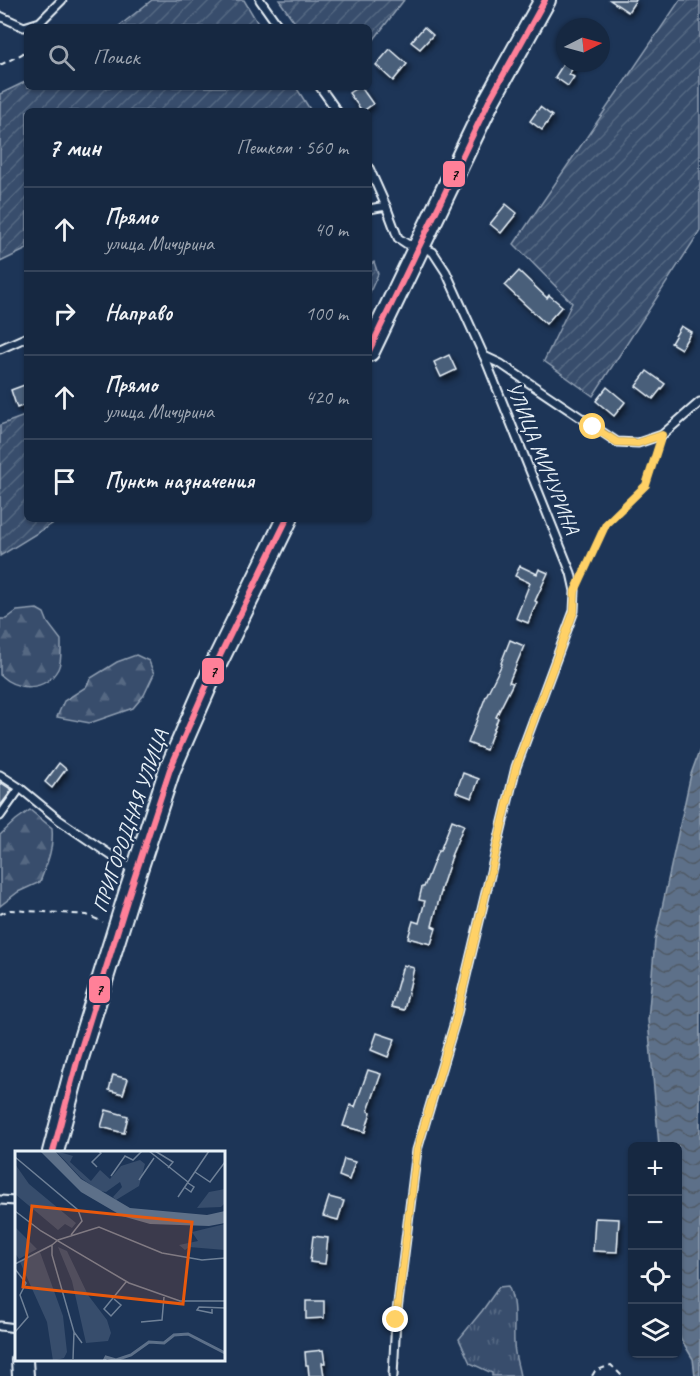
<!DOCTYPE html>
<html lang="ru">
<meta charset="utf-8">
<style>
body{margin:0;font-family:Caveat,sans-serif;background:#1f3048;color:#f1f3f6}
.controls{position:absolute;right:18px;bottom:18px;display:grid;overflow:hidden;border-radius:9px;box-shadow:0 2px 4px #0004}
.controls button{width:54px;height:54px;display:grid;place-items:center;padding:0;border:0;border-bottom:2px solid #35445a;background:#162841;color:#f1f3f6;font:30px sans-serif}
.compass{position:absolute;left:556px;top:18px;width:54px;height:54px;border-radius:50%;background:#162841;box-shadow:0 2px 4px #0004;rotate:84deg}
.stop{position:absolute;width:18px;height:18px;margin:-14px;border:4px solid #ffd166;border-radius:50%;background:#fff}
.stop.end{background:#ffd166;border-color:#fff;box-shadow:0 2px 6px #0008}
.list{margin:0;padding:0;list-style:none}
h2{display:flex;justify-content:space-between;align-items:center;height:78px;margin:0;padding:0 24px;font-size:26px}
h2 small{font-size:20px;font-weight:400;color:#9ea6b1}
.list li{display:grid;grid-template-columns:39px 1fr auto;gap:18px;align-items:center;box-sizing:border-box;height:84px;padding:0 24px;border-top:2px solid #35445a}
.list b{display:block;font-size:22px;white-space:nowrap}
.list p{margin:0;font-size:20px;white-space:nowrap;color:#9ea6b1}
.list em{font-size:20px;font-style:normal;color:#9ea6b1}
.icon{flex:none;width:33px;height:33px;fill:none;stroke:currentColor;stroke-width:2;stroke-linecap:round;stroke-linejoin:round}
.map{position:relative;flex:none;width:700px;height:1376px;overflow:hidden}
.search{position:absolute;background:#162841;box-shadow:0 2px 4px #0004;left:24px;top:24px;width:348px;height:66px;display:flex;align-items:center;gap:15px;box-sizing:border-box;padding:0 21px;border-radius:9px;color:#9ea6b1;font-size:22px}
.panel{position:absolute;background:#162841;box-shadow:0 2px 4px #0004;left:24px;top:108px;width:348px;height:414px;border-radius:9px}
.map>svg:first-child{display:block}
</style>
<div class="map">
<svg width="700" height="1376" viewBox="0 0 700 1376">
<defs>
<pattern id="grass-tufts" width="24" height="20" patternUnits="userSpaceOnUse" patternTransform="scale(1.5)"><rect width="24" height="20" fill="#374d6c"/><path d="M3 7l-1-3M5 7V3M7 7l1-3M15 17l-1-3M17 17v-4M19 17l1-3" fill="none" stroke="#546782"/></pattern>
<pattern id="forest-firs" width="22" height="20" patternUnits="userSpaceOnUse" patternTransform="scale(1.5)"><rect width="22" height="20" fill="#374d6c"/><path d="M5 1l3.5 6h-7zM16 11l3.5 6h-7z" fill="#546782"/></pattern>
<pattern id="garden-furrows" width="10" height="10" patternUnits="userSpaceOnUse" patternTransform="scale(1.5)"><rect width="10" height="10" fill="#374d6c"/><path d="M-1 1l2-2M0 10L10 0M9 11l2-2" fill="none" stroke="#546782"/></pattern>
<pattern id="water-waves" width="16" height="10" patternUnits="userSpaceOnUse" patternTransform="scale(1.5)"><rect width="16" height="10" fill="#5d7089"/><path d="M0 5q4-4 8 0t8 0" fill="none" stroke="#505a66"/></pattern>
<filter id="shadow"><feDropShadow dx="2.5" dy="4" stdDeviation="3" flood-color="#0009"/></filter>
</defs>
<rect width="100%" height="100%" fill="#1d3557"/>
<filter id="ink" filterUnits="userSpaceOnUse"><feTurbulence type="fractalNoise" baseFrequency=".0167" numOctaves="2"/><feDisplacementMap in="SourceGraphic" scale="12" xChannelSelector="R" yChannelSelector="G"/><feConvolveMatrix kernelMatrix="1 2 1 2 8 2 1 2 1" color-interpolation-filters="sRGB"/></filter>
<g filter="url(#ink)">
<path fill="url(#grass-tufts)" stroke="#909fb2" stroke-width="1.5" d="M508 1286C517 1304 513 1324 514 1343 514 1354 518 1365 520 1376H492V1373L470 1363 459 1339 482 1311 499 1287Z"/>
<g fill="url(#forest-firs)" stroke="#909fb2" stroke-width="1.5">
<path d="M37 609 44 613 48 623 61 640C61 648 62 662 58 669 45 692 17 691 0 675V619H6L17 611Z"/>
<path d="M136 655 149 661 154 674 144 695 133 708 90 723 57 717 64 701 86 687 91 678 117 662Z"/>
<path d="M30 810 52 828C54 848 47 864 40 882L18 892 0 906V835L16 820Z"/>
</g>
<g fill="url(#garden-furrows)" stroke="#909fb2" stroke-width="1.5">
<path d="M152 0H244L260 27H118Z"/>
<path d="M279 0H404L369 46V27H298Z"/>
<path d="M680 0H700V231L593 396 544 361 572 303 514 244Z"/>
<path d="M27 81V87H296L311 111H27V249L0 262V94Z"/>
<path d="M374 262 378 274 369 294V265Z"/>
<path d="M27 415V519H60L0 556V425Z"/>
</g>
<path fill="url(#water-waves)" stroke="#95a4b5" stroke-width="1.5" d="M700 749V1376H695L693 1359 678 1334V1268L681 1254 678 1245V1146H659L648 1020 655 940 691 774Z"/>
<g fill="#495e7a" stroke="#e8f1f8" stroke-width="1.5" filter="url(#shadow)">
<path d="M610 0H636L628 12Z"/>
<path d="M424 27 433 35 420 49 411 42Z"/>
<path d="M390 49 407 64 393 81 376 65Z"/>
<path d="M564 63H576L569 74 574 77 568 86 555 77Z"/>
<path d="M358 87H361L373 104 363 111H362L349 93Z"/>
<path d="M540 107 552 116 542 130 530 121Z"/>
<path d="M506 204 517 213 501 233 490 224Z"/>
<path d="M519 271 547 298 549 295 562 306 546 324 505 286Z"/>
<path d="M681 326 691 332 681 349 671 343Z"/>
<path d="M449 355 456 370 441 377 434 362Z"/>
<path d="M647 371 665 384 653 399 636 386Z"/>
<path d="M27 384V404L17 408 11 390Z"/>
<path d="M607 387 625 402 614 416 596 401Z"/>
<path d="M520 566 537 574 539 569 548 573 535 601 537 602 528 623 516 618 530 583 515 576Z"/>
<path d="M510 640 524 646 509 682 513 683 496 717 498 718 486 750 468 743 486 696 502 664 501 663Z"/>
<path d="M59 763 66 769 52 788 45 782Z"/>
<path d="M463 773 479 779 472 798 456 792Z"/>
<path d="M0 782 12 790 0 806Z"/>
<path d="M452 820 464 825 451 856H452L440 892H441L432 926 436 928 431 944 408 938 413 921 419 923 425 901 419 900 422 887H424L438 851H440Z"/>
<path d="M403 965 414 968 404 1010 391 1007Z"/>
<path d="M377 1033 395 1039 388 1057 371 1050Z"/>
<path d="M368 1070 381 1074 368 1111 371 1112 365 1132 343 1126 350 1105 355 1107Z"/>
<path d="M113 1075 128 1079 123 1094 109 1090Z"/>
<path d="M106 1110 128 1116 124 1133 101 1127Z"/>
<path d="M344 1159 355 1162 349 1180 339 1176Z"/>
<path d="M329 1197 344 1201 338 1220 323 1216Z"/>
<path d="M595 1218 619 1219 617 1252 593 1251Z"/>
<path d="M313 1236 328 1238 325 1264 310 1262Z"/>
<path d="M306 1301H324V1318L306 1319Z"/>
<path d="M323 1350 325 1363H322L324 1376H309L308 1365H306L305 1352Z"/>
</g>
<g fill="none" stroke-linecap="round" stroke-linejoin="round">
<defs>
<g id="lane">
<path d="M260 0 279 27"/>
<path d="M0 16 24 27 40 22 62 0"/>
<path d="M320 87 337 111"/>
<path d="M369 168 386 206"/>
<path d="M369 209 386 206 398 238 407 244 420 246 433 252 446 272 484 356 571 573 575 591 574 611 516 767 455 1022 417 1150 396 1319 393 1376"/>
<path d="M0 349 27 337"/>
<path d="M484 356 501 364 617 442 638 443 662 435 700 402"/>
<path d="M0 775 20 788 59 820 134 871"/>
<path d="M0 816 20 788"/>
<path d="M0 1200 16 1201"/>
<path d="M0 1326 16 1328"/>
</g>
<g id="secondary">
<path d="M369 351 490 99 545 0"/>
<path d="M53 1152 78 1058 129 894 170 769 216 664 287 519"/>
<path d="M22 1360 23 1376"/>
</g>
</defs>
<use href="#lane" stroke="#e8f1f8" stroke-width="11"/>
<use href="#secondary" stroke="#e8f1f8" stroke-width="24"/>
<g stroke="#e8f1f8" stroke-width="2" stroke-dasharray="6 4.5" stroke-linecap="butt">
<path d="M0 65 22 54 27 49"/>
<path d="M582 576 607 524 646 485 658 446"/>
<path d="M0 914 10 910 61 913 87 915 103 922"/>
<path d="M592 1376 595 1371 611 1365 622 1376"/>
</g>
<use href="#lane" stroke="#1d3557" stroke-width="7"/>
<use href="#secondary" stroke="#1d3557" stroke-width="20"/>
<defs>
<g id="bus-1">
<path d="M369 351 490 99 545 0"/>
<path d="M53 1152 78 1058 129 894 170 769 216 664 287 519"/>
</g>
</defs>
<use href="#bus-1" stroke="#1d3557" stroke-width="10"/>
<use href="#bus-1" stroke="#ff8098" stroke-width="6"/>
</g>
</g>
<g fill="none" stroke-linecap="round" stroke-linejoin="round" filter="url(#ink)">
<path stroke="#ffd166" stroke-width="8" d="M396 1320 417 1150 455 1022 516 767 574 611 575 591 606 524 646 485 662 435 638 443 617 442 593 427"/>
</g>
<g text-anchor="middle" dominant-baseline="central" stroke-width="4.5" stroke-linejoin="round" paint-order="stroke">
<g font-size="21" fill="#e8f1f8" stroke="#1d3557">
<text transform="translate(543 458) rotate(68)">УЛИЦА МИЧУРИНА</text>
<text transform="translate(130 821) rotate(-71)">ПРИГОРОДНАЯ УЛИЦА</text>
</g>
</g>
<g transform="translate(15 1151)">
<rect width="210" height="210" fill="#1d3557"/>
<path d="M210 73V99L174 96 170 99 164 94 183 90 177 81Z" fill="#374d6c"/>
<path d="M41 0 58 5 55 11 76 30 85 19 95 28 106 15 125 9 130 13 124 35 101 49 98 46 107 36 105 31 91 41 85 40 66 27ZM210 38V52L206 56 182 57 194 41Z" fill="#374d6c"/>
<path d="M0 13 14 33 61 72 57 77 50 73 43 79 0 43ZM0 76 22 98 4 108 0 102ZM43 96 52 100 73 144 92 169 96 182 93 190 71 192 57 130ZM25 101 48 165 52 201 49 207 38 210 32 171 5 111Z" fill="#374d6c"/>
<path d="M25 0H40L66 28 115 57 192 64 210 60V72L194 75 135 73 107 65 66 41Z" fill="#5d7089"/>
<path fill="none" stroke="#5d7089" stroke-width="3" d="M89 210 91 206 101 209 116 204 134 191 149 192 159 184 173 183 210 202"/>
<path fill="none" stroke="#6e8097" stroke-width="1.5" d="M134 0 173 31M140 0 158 11 153 17M0 6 63 59 67 70 56 84M82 16 77 11 86 2 83 0M180 21 195 31 210 11M96 25 110 5 118 9 127 0M124 29 139 7M169 36 176 41 179 36 173 32M163 46 194 0M0 60 26 80 114 132 165 150H210M0 113 37 94M0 118 11 132 5 144 13 166 0 181M99 148 106 154 96 165 89 158 111 131M197 158V162L182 159 184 156 210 157M126 171 147 169 149 146M67 192 59 181 37 104V94L43 89 84 76 147 102 187 109 210 107M58 208 59 181"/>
<path fill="#e8590c" fill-opacity="0.15" stroke="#e8590c" stroke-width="3" d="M17 55 177 71 168 153 8 136Z"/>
<rect width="210" height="210" fill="none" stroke="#e8f1f8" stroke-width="3"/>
</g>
<g stroke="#1d3557" stroke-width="2">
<rect x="442" y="160" width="24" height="28" rx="6" fill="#ff8098"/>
<rect x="201" y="657" width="24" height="28" rx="6" fill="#ff8098"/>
<rect x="88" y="975" width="23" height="29" rx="6" fill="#ff8098"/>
</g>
<g font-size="16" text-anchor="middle" font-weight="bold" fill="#111">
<text x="454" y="180">7</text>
<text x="213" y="677">7</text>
<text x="99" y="995">7</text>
</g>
</svg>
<div class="controls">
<button>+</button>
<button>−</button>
<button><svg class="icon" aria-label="locate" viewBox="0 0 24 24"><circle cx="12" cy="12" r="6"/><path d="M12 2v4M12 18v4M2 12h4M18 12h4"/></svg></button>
<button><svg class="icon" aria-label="layers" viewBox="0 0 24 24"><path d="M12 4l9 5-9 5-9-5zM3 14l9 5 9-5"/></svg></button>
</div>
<svg class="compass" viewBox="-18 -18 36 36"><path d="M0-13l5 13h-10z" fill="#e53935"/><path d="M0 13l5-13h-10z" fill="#9ea6b1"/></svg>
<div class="stop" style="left:593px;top:427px"></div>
<div class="stop end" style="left:396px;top:1320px"></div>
<div class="search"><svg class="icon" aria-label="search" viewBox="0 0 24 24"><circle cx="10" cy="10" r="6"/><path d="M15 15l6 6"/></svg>Поиск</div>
<section class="panel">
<h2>7 мин<small>Пешком · 560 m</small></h2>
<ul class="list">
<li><svg class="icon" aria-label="ahead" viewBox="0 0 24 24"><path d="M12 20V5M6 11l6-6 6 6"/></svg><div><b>Прямо</b><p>улица Мичурина</p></div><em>40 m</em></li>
<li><svg class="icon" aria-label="right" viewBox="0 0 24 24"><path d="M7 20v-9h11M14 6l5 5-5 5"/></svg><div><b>Направо</b></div><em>100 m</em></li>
<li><svg class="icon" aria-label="ahead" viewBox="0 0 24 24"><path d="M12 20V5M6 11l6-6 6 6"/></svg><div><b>Прямо</b><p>улица Мичурина</p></div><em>420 m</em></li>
<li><svg class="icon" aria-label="arrive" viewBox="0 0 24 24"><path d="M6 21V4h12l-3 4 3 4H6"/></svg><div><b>Пункт назначения</b></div></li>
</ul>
</section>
</div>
